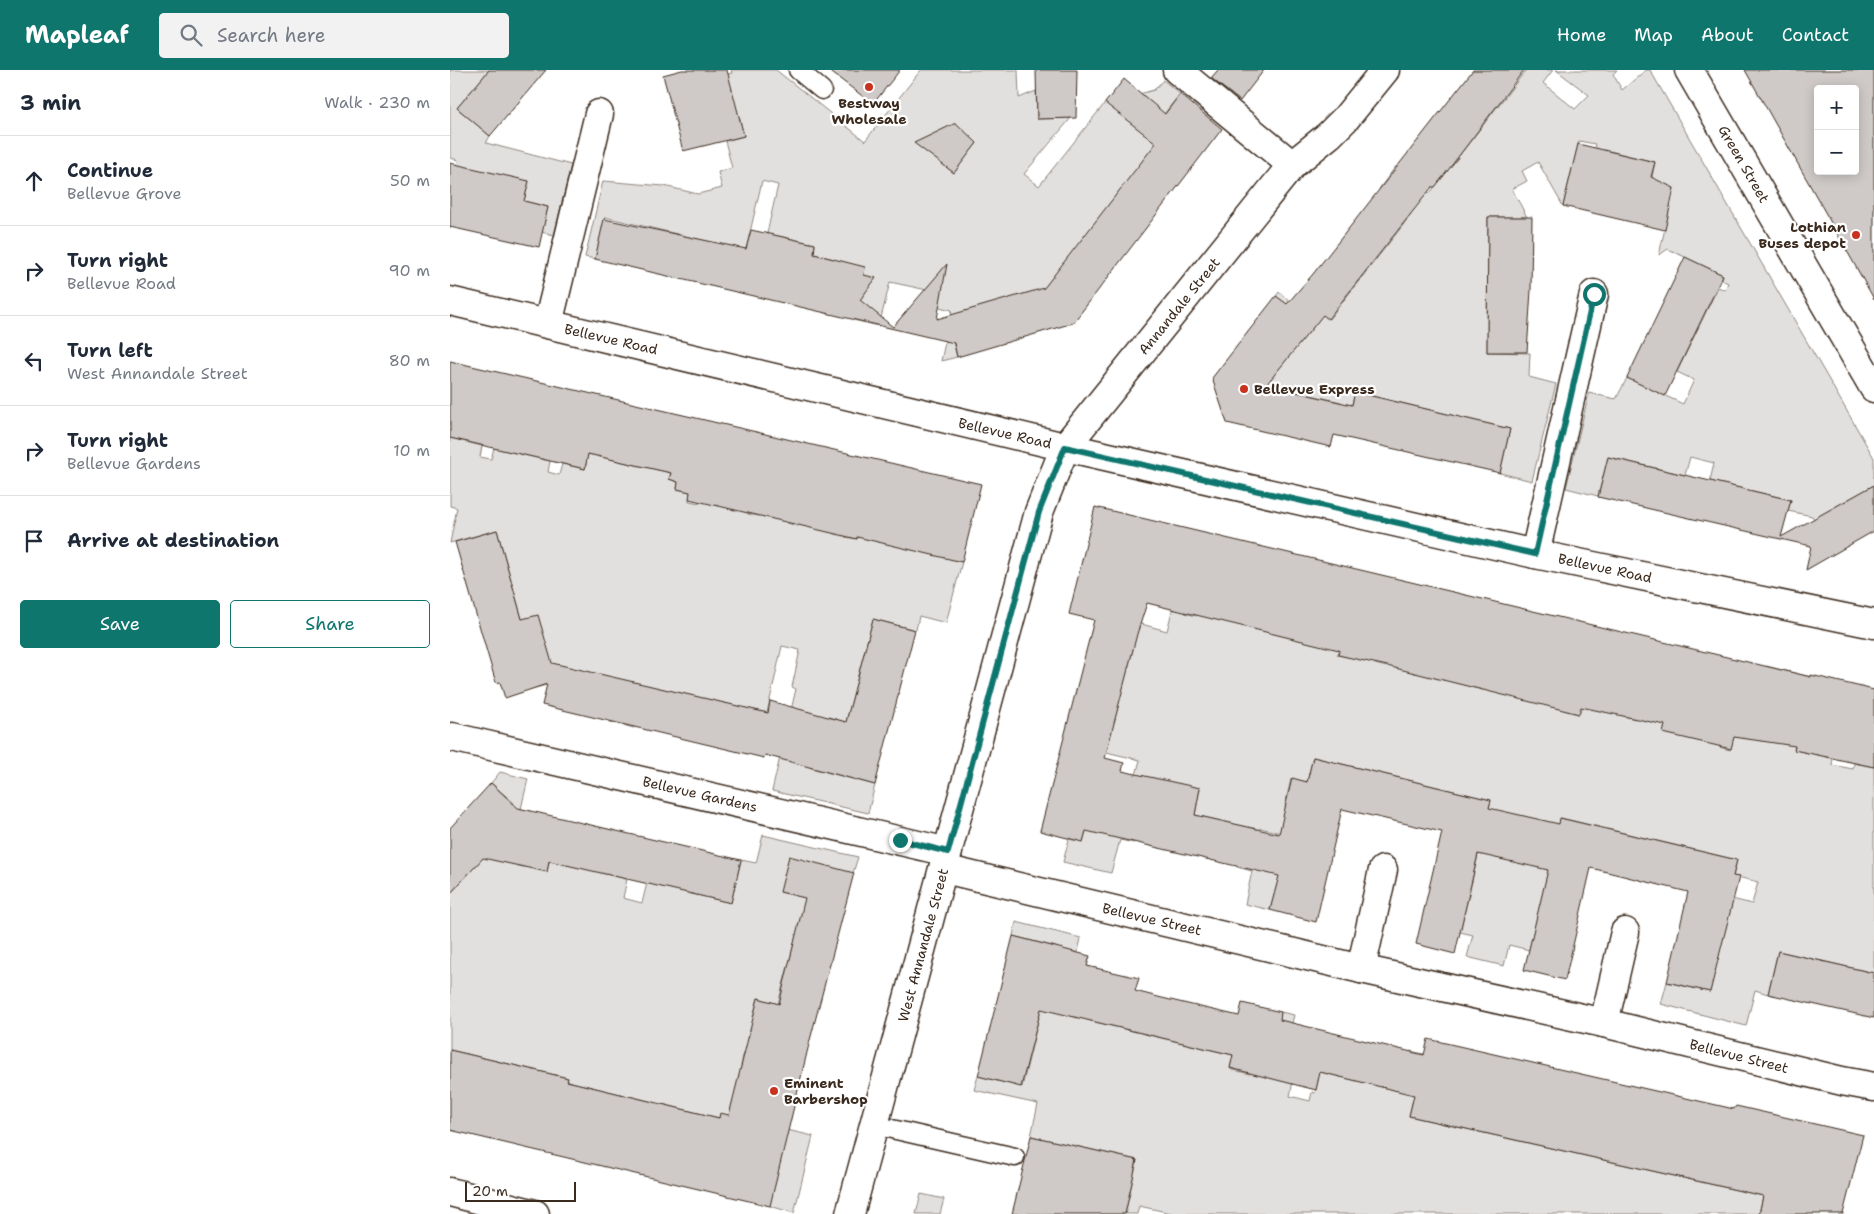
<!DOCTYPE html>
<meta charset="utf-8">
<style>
body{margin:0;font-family:"Shantell Sans",sans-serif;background:#f2f2f3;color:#1f2937}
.controls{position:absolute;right:15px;top:15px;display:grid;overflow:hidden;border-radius:5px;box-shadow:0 2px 12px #0003}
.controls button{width:45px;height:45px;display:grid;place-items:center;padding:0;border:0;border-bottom:1px solid #e0e1e3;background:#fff;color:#1f2937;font:25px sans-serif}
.scale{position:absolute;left:15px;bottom:12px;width:111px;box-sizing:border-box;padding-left:5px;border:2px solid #3b2a1e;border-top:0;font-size:14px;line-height:18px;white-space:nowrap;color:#3b2a1e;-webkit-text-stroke:4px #fff;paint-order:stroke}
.stop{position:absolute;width:15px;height:15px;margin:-11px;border:4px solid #0f766e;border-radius:50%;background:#fff}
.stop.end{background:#0f766e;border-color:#fff;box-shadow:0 1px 5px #0008}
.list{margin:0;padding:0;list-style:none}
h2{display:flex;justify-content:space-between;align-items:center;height:65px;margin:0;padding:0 20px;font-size:21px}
h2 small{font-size:16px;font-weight:400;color:#747a83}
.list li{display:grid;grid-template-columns:32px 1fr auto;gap:15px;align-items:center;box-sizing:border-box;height:90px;padding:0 20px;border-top:1px solid #e0e1e3}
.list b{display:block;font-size:19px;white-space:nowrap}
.list p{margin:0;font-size:16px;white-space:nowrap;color:#747a83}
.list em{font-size:16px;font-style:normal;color:#747a83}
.actions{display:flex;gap:10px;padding:15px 20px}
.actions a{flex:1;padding:11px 0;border:1px solid #0f766e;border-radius:5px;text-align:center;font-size:18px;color:#0f766e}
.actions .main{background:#0f766e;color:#fff}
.icon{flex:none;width:28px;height:28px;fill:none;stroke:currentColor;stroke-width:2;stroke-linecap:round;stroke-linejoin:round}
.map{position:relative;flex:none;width:1424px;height:1144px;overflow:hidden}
header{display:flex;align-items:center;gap:30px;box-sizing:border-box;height:70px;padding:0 25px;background:#0f766e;color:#fff}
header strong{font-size:24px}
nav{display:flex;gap:28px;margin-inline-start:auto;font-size:18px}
.search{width:350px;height:45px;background:#f2f2f3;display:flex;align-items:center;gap:12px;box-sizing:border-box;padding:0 18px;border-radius:5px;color:#747a83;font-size:19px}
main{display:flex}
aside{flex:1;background:#fff}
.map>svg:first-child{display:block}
</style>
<header>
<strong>Mapleaf</strong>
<div class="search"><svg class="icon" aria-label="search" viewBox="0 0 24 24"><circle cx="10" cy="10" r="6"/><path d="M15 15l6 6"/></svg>Search here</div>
<nav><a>Home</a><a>Map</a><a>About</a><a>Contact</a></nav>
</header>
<main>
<aside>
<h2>3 min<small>Walk · 230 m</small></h2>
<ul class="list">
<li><svg class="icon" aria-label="ahead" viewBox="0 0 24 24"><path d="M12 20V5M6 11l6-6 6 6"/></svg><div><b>Continue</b><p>Bellevue Grove</p></div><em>50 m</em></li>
<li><svg class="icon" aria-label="right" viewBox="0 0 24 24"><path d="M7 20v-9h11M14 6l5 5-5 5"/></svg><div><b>Turn right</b><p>Bellevue Road</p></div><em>90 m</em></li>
<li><svg class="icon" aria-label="left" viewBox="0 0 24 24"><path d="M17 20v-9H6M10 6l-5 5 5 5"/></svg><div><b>Turn left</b><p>West Annandale Street</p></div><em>80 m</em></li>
<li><svg class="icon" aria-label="right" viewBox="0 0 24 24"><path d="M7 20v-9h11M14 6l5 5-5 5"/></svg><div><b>Turn right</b><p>Bellevue Gardens</p></div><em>10 m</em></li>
<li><svg class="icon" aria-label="arrive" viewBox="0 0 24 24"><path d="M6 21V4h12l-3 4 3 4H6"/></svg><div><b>Arrive at destination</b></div></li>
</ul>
<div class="actions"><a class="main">Save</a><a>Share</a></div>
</aside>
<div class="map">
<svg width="1424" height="1144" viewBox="0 0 1424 1144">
<rect width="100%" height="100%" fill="#fff"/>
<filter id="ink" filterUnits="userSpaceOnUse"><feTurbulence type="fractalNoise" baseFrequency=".02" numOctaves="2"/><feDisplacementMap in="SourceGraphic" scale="10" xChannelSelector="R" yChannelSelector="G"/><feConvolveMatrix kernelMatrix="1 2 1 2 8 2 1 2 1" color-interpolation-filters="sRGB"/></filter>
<g filter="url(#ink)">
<g fill="#e2e0de" stroke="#8e857e" fill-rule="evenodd">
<path d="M0 0H39L7 38 40 66 36 73 121 95 104 165 92 162 98 137 74 131 79 111 2 114 8 90 0 88Z"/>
<path d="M281 0H326L415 71 471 0H568L569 28 586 21 587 49 621 48 574 104 589 116 655 33 704 20 713 10 730 24 714 44 724 52 617 212 499 257 507 287 491 291 502 240 489 237 491 223 440 212 429 256 403 250 413 209 382 201 384 189 364 184 365 174 324 165 312 185 328 115 312 111 286 222 282 177 155 147 145 189 135 187 153 111 214 116 248 124 272 118 268 102 282 98 275 71 294 66 287 40 259 9 282 3ZM465 73H527L504 103Z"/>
<path d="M1076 0H1103L1093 13 1125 39 1139 25 1106 0H1167L1163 4 1172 20 1196 0H1200L1424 388V415L1364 449 1362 446 1338 441 1341 430 1260 411 1264 393 1240 387 1235 405 1158 387 1148 426 1116 418 1139 323 1166 329 1177 308 1233 334 1244 310 1227 302 1268 217 1275 220 1278 213 1272 210 1273 205 1218 179 1209 185 1224 118 1201 112 1205 92 1160 81 1140 98 1145 74 1129 71 1113 136 1088 92 1072 101 1077 111 1062 119 1077 147H1038L1037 282 1080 283 1079 307 1106 314 1082 411 1050 403 1060 359 905 322 894 367 885 364 891 332 826 317 821 308 864 256 826 226 829 222 840 231 846 224 879 249 961 145 929 119 946 96 980 123Z"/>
<path d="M0 368 32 376 30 387 41 389 44 378 100 391 98 402 109 405 112 394 135 399 138 384 221 403 219 409 228 412 227 419 240 422 239 431 249 433 251 425 299 436 298 444 309 446 310 439 338 445 337 453 348 456 350 448 396 459 395 467 407 469 409 461 512 492 496 553 469 546 466 560 423 549 396 652 376 647 361 698 425 715 418 743 322 721 346 619 342 617 350 580 332 576 317 643 195 615 184 658 160 652 169 610 97 615 81 619 76 604 72 549 47 460 0 473 7 438 0 436Z"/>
<path d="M724 533 737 536 735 543 746 546 748 539 890 573 888 585 898 587 901 575 927 581 925 594 937 597 940 583 985 594 982 607 993 610 1024 603 1020 617 1033 620 1036 608 1117 641 1129 644 1132 630 1174 646 1185 649 1186 643 1272 663 1269 677 1280 680 1284 666 1299 669 1316 596 1361 607 1345 680 1383 688 1382 695 1403 699 1404 693 1424 697V903L1328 881 1318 924 1305 920 1296 956 1211 934 1217 912 1260 922 1278 828 1302 834 1308 812 1283 806 1287 790 1111 748 1079 880 1059 875 1054 896 1017 887 1023 865 1010 862 1041 730 863 687 857 712 841 709 835 735 850 739 844 766 810 758 806 783 838 792 826 818 820 840 795 834 802 801 787 797 797 757 745 745 750 718 693 733 684 773 670 770 661 803 613 792 619 769 633 772 643 733 683 716 690 690 656 682 683 579 640 567 684 552 717 561Z"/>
<path d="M50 702 78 709 71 739 82 741 73 781 97 802 100 787 148 757 161 760 151 803 177 809 173 828 192 833 197 813 281 833 291 790 306 793 313 765 408 787 403 803 330 822 356 828 328 934 308 928 303 947 316 951 293 986 291 997 337 1060 363 1066 344 1143 320 1136 270 1044 269 1048 117 1011 118 1008 0 980V824L52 767 42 758 64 733 41 713Z"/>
<path d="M566 852 631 868 627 887 615 918 637 896 649 899 637 950 783 985 780 999 800 1004 801 1001 819 994 831 942 844 945 842 953 846 954 837 993 846 996 840 1026 860 1031 862 1022 865 1023 870 1002 950 1021 960 981 974 984 959 1046 1313 1126 1309 1144H726L689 1136 687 1144H675L687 1090 581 1066 588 1034 524 1020 528 1006 572 1017 606 877 563 866Z"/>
<path d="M471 1124 494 1129 490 1144H466Z"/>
</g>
<g fill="#cfcac7" stroke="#3b2a1e" fill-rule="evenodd">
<path d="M39 0H96L40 66 7 38Z"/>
<path d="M232 0H277L294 66 233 81 213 5Z"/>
<path d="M378 0H450L423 34Z"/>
<path d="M586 0H627L626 48 587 49Z"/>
<path d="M768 0H814L790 31 761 8Z"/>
<path d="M1023 0H1074L999 99 985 117H982L878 249 873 245 816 315 902 335 905 322 1060 359 1050 403 884 365 881 377 777 353 762 308 826 226 837 234 863 204Z"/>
<path d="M1295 0H1424V229ZM1368 19H1405V101H1368Z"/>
<path d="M674 9 715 44 730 24 772 59 623 253 507 287 504 273 145 189 154 149 296 179 301 160 365 174 364 184 415 197 414 205 426 208 410 230 443 257 497 194 487 249 594 218 706 73 655 33Z"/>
<path d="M506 53 527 73 504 103 464 73Z"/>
<path d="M1128 74 1205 92 1201 107 1224 118 1215 160 1113 136Z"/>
<path d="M0 93 79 111 74 131 98 137 89 177 0 157Z"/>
<path d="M1038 147H1082L1081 220 1077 282H1037Z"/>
<path d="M1235 187 1273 205 1215 326 1177 308Z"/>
<path d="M0 291 531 414 512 492 407 467V469L239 429 240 422 227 419 228 412 219 409 221 403 138 384 135 399 0 368Z"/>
<path d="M1158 387 1341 430 1331 467 1424 415V461L1356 500 1361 476 1148 427Z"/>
<path d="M645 437 1361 607V605L1424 620V697L1344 680 1345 676 1284 667 1281 679 1213 663 1215 655 1131 637 1129 644 937 596 888 585 889 580 697 533 687 564 655 688 674 693 672 701 750 718 745 745 829 764 842 708 857 712 863 687 1041 730 1039 738 1109 754 1110 748 1287 790 1283 806 1289 807 1260 922 1217 912 1238 822 1141 798 1115 910 1074 900 1098 800 1028 784 1005 884 966 874 992 762 892 739 866 852 820 840 829 806 636 761 633 772 590 761 644 550 619 544Z"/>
<path d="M47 460 72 549 88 545 102 593 318 643 320 631 396 652 423 549 465 560 425 715 315 685 314 688 92 635 97 614 55 628 50 612 46 613 5 472Z"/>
<path d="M41 713 68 738 291 790 281 833 99 791 97 802 33 788 0 824V758Z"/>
<path d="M339 786 404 803 360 970 320 1136 0 1060V980L118 1008 117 1011 269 1048 270 1043 279 1045 308 928 329 934 355 828 330 822Z"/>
<path d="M563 866 640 886 637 896 689 908 685 921 712 928 789 946 792 933 831 942 830 950 974 985 978 969 1284 1039 1286 1036 1413 1065 1393 1144H1309L1313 1126 959 1046 964 1025 870 1002 866 1020 780 998 783 985 591 939 571 1017 528 1006Z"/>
<path d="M1328 881 1424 903V948L1318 924Z"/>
<path d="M581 1066 687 1090 675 1144H562Z"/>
</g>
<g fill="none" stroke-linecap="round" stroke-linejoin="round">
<defs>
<g id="service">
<path d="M348 0 372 20"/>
<path d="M424 1055 565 1087"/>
</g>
<g id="minor">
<path d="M727 0 842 95"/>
<path d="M1239 0 1424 318"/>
<path d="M0 231 615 377 1085 484 1424 554"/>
<path d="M98 254 149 44"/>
<path d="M1085 484 1144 224"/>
<path d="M2 667 498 782"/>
<path d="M494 799 911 899 1154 953 1392 1011 1424 1017"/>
<path d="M911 899 933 800"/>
<path d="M1154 953 1175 862"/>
<path d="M0 1122 85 1144"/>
<path d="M400 1144 589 442 615 377 842 95 879 65 896 48 935 0"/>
</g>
</defs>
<use href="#service" stroke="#3b2a1e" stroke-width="21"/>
<use href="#minor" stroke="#3b2a1e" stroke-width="31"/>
<use href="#service" stroke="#fff" stroke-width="18"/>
<use href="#minor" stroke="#fff" stroke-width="28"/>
</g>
</g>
<g fill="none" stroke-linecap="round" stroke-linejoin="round" filter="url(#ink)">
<path stroke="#0f766e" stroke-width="6" d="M450 770 498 782 589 442 615 377 1085 484 1144 224"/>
</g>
<g fill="#c8321e" stroke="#fff" stroke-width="2">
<circle cx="419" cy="17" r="5"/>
<circle cx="1406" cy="165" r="5"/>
<circle cx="794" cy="319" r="5"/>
<circle cx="324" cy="1021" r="5"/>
</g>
<g text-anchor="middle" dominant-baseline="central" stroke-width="4.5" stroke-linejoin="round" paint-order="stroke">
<g font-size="14" font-weight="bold" fill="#3b2a1e" stroke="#fff" text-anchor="start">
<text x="419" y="33" text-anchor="middle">Bestway<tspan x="419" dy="16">Wholesale</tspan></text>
<text x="1396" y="157" text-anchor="end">Lothian<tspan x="1396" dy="16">Buses depot</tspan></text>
<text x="804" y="319">Bellevue Express</text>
<text x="334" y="1013">Eminent<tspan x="334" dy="16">Barbershop</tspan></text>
</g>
<g font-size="14" fill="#3b2a1e" stroke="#fff">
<text transform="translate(1294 94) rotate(60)">Green Street</text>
<text transform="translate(729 236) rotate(-51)">Annandale Street</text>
<text transform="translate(161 269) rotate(13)">Bellevue Road</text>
<text transform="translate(555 363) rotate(13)">Bellevue Road</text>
<text transform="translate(1155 498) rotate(12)">Bellevue Road</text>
<text transform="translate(250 724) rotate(13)">Bellevue Gardens</text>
<text transform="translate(702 849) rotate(13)">Bellevue Street</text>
<text transform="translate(473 875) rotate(-75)">West Annandale Street</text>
<text transform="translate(1289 986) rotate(14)">Bellevue Street</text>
</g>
</g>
</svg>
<div class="controls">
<button>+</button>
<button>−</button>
</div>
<div class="scale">20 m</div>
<div class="stop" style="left:1144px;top:224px"></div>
<div class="stop end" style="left:450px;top:770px"></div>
</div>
</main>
